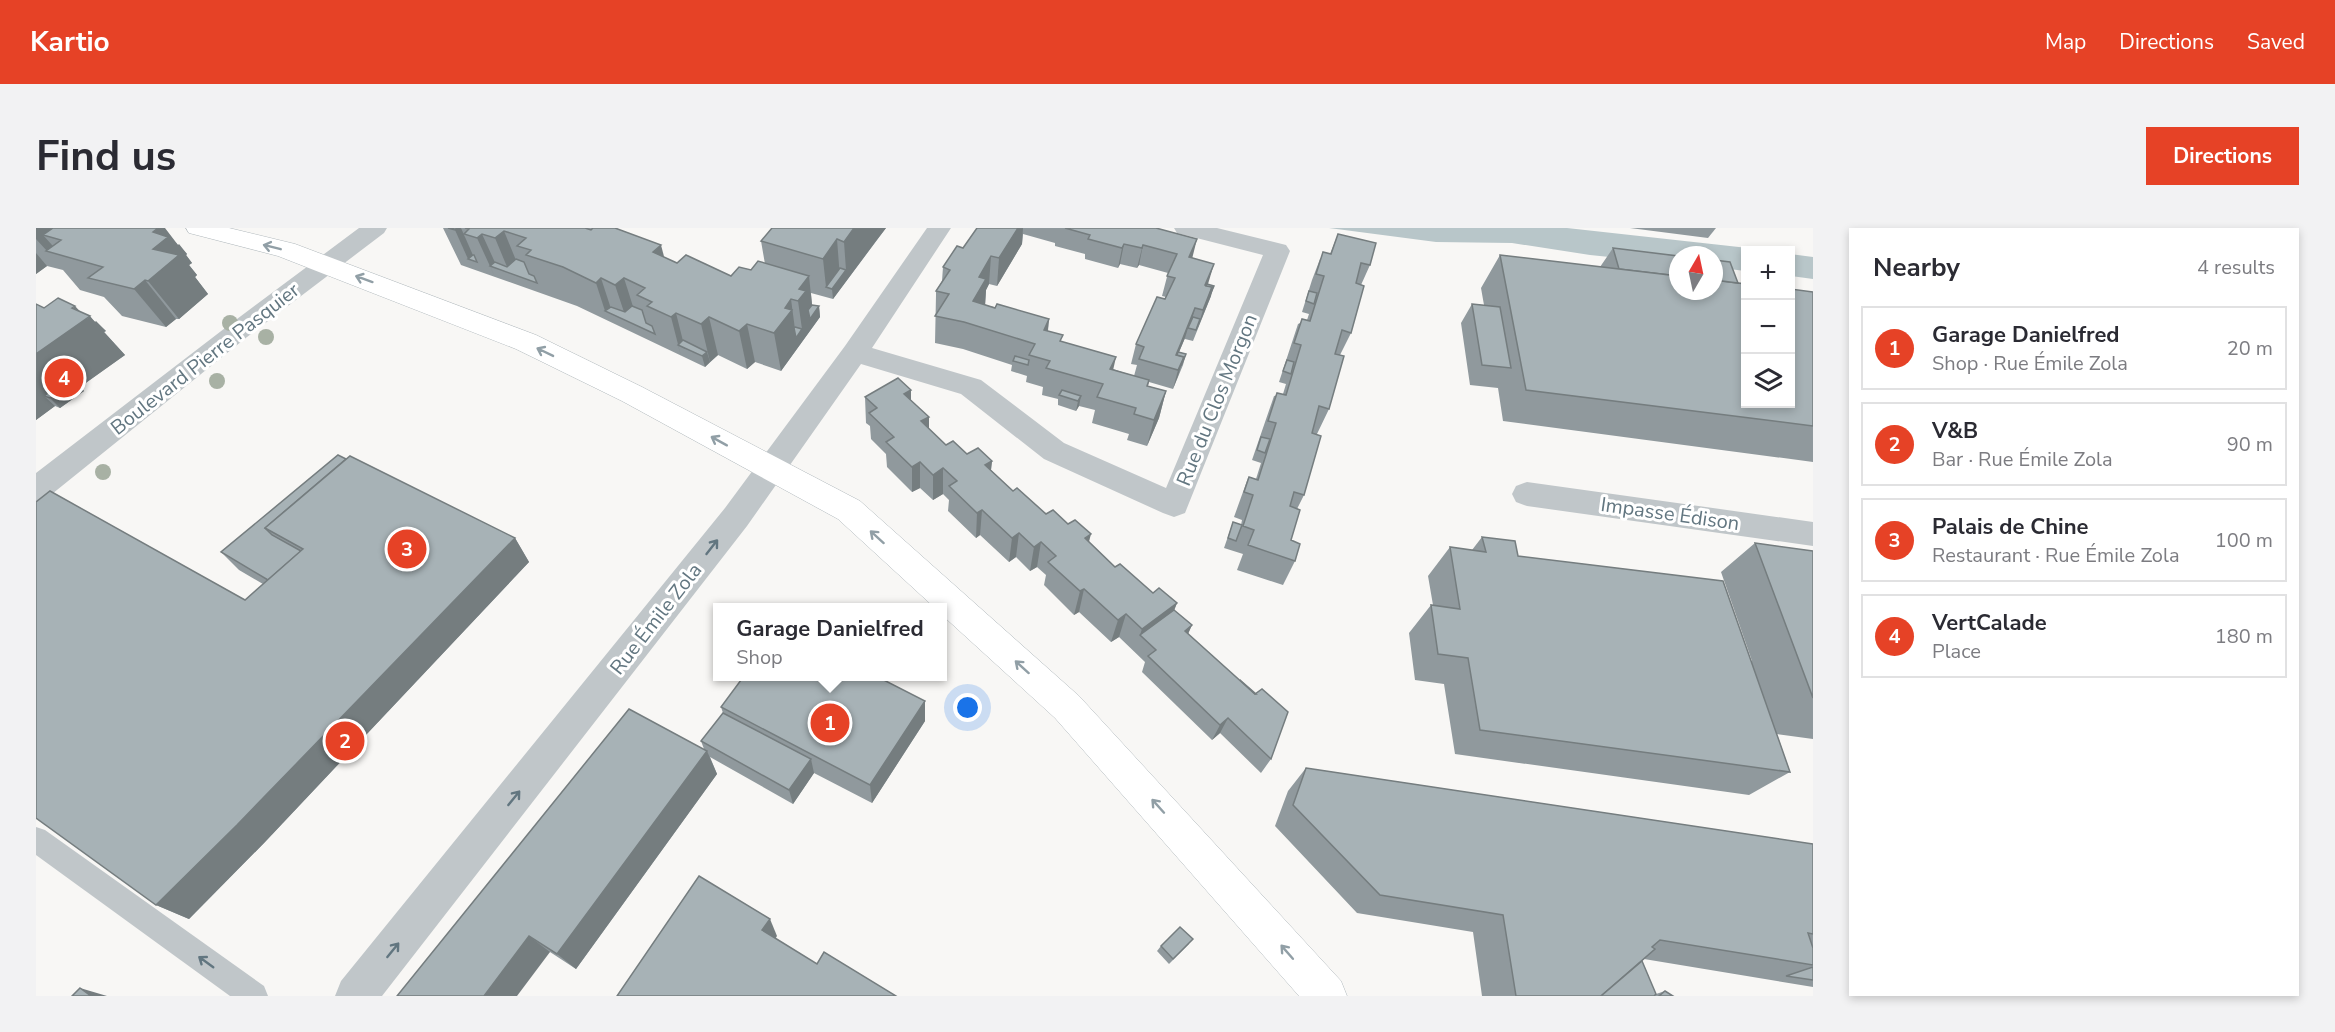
<!DOCTYPE html>
<meta charset="utf-8">
<style>
body{margin:0;font-family:"Nunito Sans",sans-serif;background:#f2f2f3;color:#2b2b33}
.controls{position:absolute;right:18px;top:18px;display:grid;overflow:hidden;border-radius:0px;box-shadow:0 3px 9px #0003}
.controls button{width:54px;height:54px;display:grid;place-items:center;padding:0;border:0;border-bottom:2px solid #e1e1e2;background:#fff;color:#2b2b33;font:30px sans-serif}
.compass{position:absolute;left:1633px;top:18px;width:54px;height:54px;border-radius:50%;background:#fff;box-shadow:0 3px 9px #0003;rotate:9deg}
.you{position:absolute;left:932px;top:480px;width:21px;height:21px;margin:-15px;border:4px solid #fff;border-radius:50%;background:#1a73e8;box-shadow:0 0 0 9px #1a73e833}
.badge{display:grid;place-items:center;width:39px;height:39px;border-radius:50%;background:#e64226;color:#fff;font-size:20px;font-weight:700}
.pin{position:absolute;translate:-50% -50%;border:3px solid #fff;box-shadow:0 2px 6px #0006}
.popup{position:absolute;left:677px;top:375px;width:234px;height:78px;box-sizing:border-box;display:grid;place-content:center;border-radius:0px;background:#fff;filter:drop-shadow(0 2px 4px #0005);font-size:20px;white-space:nowrap;color:#7c7c81}
.popup b{font-size:22px;color:#2b2b33}
.popup::after{content:'';position:absolute;left:50%;top:100%;margin-left:-12px;border:12px solid transparent;border-top-color:#fff}
.list{margin:0;padding:0;list-style:none}
h2{display:flex;justify-content:space-between;align-items:center;height:78px;margin:0;padding:0 24px;font-size:26px}
h2 small{font-size:20px;font-weight:400;color:#7c7c81}
.list li{display:grid;grid-template-columns:39px 1fr auto;gap:18px;align-items:center;box-sizing:border-box;height:84px;margin:0 12px 12px;padding:0 12px;border:2px solid #e1e1e2;border-radius:0px}
.list b{display:block;font-size:22px;white-space:nowrap}
.list p{margin:0;font-size:20px;white-space:nowrap;color:#7c7c81}
.list em{font-size:20px;font-style:normal;color:#7c7c81}
.icon{flex:none;width:33px;height:33px;fill:none;stroke:currentColor;stroke-width:2;stroke-linecap:round;stroke-linejoin:round}
.map{position:relative;flex:none;width:1777px;height:768px;overflow:hidden;border-radius:0px}
header{display:flex;align-items:center;gap:36px;box-sizing:border-box;height:84px;padding:0 30px;background:#e64226;color:#fff}
header strong{font-size:28px}
nav{display:flex;gap:33px;margin-inline-start:auto;font-size:21px}
.intro{display:flex;align-items:center;justify-content:space-between;box-sizing:border-box;height:144px;padding:0 36px}
h1{margin:0;font-size:42px}
.button{padding:15px 27px;border-radius:0px;background:#e64226;color:#fff;font-size:21px;font-weight:700}
main{display:flex;gap:36px;padding:0 36px}
aside{flex:1;background:#fff;border-radius:0px;box-shadow:0 3px 9px #0003}
.map>svg:first-child{display:block}
</style>
<header>
<strong>Kartio</strong>
<nav><a>Map</a><a>Directions</a><a>Saved</a></nav>
</header>
<div class="intro"><h1>Find us</h1><a class="button">Directions</a></div>
<main>
<div class="map">
<svg width="1777" height="768" viewBox="0 0 1777 768">
<rect width="100%" height="100%" fill="#f8f7f5"/>
<g fill="#b8c6c9">
<path d="M1293 0H1531L1730 22H1710L1709 43 1678 39V27H1642V36L1554 27 1476 15 1400 14Z"/>
<path d="M1754 26 1777 29V51L1755 48Z"/>
</g>
<g fill="none" stroke-linecap="round" stroke-linejoin="round">
<defs>
<path id="secondary" d="M150 0H193L259 16 500 107 606 159 824 273 1043 468 1305 753 1311 768H1263L1019 490 906 387V380H899L802 291 586 173 480 121 242 28 153 5Z"/>
</defs>
<use href="#secondary" stroke="#b0b8bc" stroke-width="1"/>
<path fill="#c0c6c9" fill-rule="evenodd" d="M0 599 9 602 228 758 232 768H194L0 627Z"/>
<g fill="#c0c6c9" fill-rule="evenodd">
<path d="M323 0H351L348 5 211 109 11 270 0 274V245L193 97Z"/>
<path d="M891 0H915L836 120 945 152 1028 215 1130 260 1227 27 1141 5 1138 0H1181L1250 17 1254 23 1149 285 1138 289 1127 285 1008 231 925 166 825 136 711 298 346 768H299L305 753 689 280 809 118Z"/>
<path d="M1491 254 1777 294V318L1491 278 1480 274 1476 266 1480 258Z"/>
</g>
<use href="#secondary" fill="#fff" fill-rule="evenodd"/>
</g>
<g fill="#a8b1a4">
<circle cx="194" cy="95" r="8"/>
<circle cx="230" cy="109" r="8"/>
<circle cx="181" cy="153" r="8"/>
<circle cx="67" cy="244" r="8"/>
</g>
<g fill="#90999d" fill-rule="evenodd">
<path d="M0 0 140 15 151 26 150 27 156 35 153 37 161 47 159 49 172 66 143 91H140L130 99 86 88 68 69 44 62 27 42 11 38 0 46Z"/>
<path d="M407 0H556L641 35 695 48 715 42 729 36 725 13 850 0 797 71 775 65 776 77 783 78 784 89 745 143 719 134 711 141 682 127 669 139 541 78 425 37Z"/>
<path d="M941 0H1120L1156 30 1172 56 1175 68 1157 113 1149 111V110L1143 124 1150 126 1147 137 1137 161 1113 154 1112 158 1130 163 1123 190 1111 218 1091 212 1093 206 1056 195 1059 182 1043 178 1040 183 1022 177V171L1006 167 1007 159 990 154 991 148 975 143 976 137 927 121 899 115 900 67V63L906 53 907 39 927 20ZM987 6 1019 15V18L1049 26V31L1082 40 1084 36 1101 40 1103 37 1132 45 1126 68 1130 69 1100 116 1095 136 1101 137 1098 148 1077 141 1026 114 1012 103 1013 91 949 77 950 62 953 56 961 58 986 16Z"/>
<path d="M1594 0H1680L1672 10Z"/>
<path d="M1302 6 1334 37 1325 57 1315 105 1304 127 1293 181 1281 206 1268 267 1261 281 1255 312 1259 333 1247 357 1201 342 1207 326 1188 320 1197 294 1205 297 1206 292 1198 289 1212 250 1220 251 1225 235 1216 232 1238 168 1247 166 1250 156 1243 154 1262 96 1271 92 1273 86 1266 84 1276 52 1284 31 1294 26Z"/>
<path d="M1577 20 1702 55 1706 56 1710 51V176L1777 64V234L1467 193 1462 160 1434 157 1425 95 1436 76 1448 77 1445 60 1464 27 1564 39Z"/>
<path d="M8 80 46 85 57 92 70 103 68 104 89 127 44 159 48 163 24 180 19 178 0 192Z"/>
<path d="M829 169 875 172 893 201 910 217 931 226 956 233 955 242 977 263 1053 314 1079 339 1117 365 1141 375 1138 382 1156 397 1152 405 1235 531 1225 545 1184 505 1176 512 1106 444 1109 434 1083 409 1075 414 1043 384 1038 387 1008 357 1010 347 1001 339 994 343 980 329 973 334 944 307 940 310 912 283 913 272 907 266 897 272 884 260 876 264 851 239 850 226 835 211 834 198 830 195Z"/>
<path d="M302 227 479 310 493 334 229 614 153 691 120 677 209 372 227 356 203 342 185 324Z"/>
<path d="M1446 309 1482 328 1716 433 1685 344 1719 315 1777 323V511L1741 506 1754 544 1713 567 1419 526 1408 456 1379 452 1373 405 1395 377H1397L1392 348 1414 319 1436 322Z"/>
<path d="M685 479 889 493 836 575 778 545 757 576 674 529 681 546 540 741 514 724 361 768 668 521 665 513 687 485Z"/>
<path d="M1270 540 1777 616V759L1608 731 1606 733 1620 766 1629 763 1637 768H1446L1437 704 1321 685 1239 598 1252 563Z"/>
<path d="M1153 716 1133 736 1121 723 1125 718Z"/>
</g>
<g fill="#757d7f">
<path d="M0 0H50L25 12 7 7 25 27 11 23 0 11Z"/>
<path d="M122 0H129L142 17 143 16 151 26 150 27 156 35 153 37 161 47 159 49 172 66 143 91 112 53 117 21V4Z"/>
<path d="M422 0H425L440 34 432 31 419 2Z"/>
<path d="M818 0H850L840 13V2V13L797 71 796 61 790 59 787 31 801 11 804 50 810 42 808 14Z"/>
<path d="M980 0H987L986 16 961 58 963 30Z"/>
<path d="M468 3 484 42 474 46 459 10Z"/>
<path d="M446 6 462 41 454 38 459 49 441 10Z"/>
<path d="M1161 11 1156 31 1153 29Z"/>
<path d="M1088 16 1084 36 1082 40 1086 20Z"/>
<path d="M625 17 635 55 617 24Z"/>
<path d="M1107 17 1103 37 1101 40 1106 20Z"/>
<path d="M0 25 11 38 0 46Z"/>
<path d="M955 28 953 56 950 62 949 78 937 73 943 49Z"/>
<path d="M1178 36 1172 56 1167 67 1169 57Z"/>
<path d="M773 48 777 86 783 78 784 89 745 143 738 105 749 80 755 71 760 109 766 101 762 73 763 61Z"/>
<path d="M565 50 577 87 569 83 560 55Z"/>
<path d="M588 50 600 88 591 93 579 57Z"/>
<path d="M109 52 140 91 130 99 98 61Z"/>
<path d="M1178 58 1175 68 1161 102 1167 82 1176 59Z"/>
<path d="M39 78 51 91 54 88 59 94 60 93 70 103 68 104 89 127 44 159 48 163 24 180 14 170 8 168 19 178 0 192V116Z"/>
<path d="M1159 80 1154 99 1152 100 1149 110 1138 136 1140 127Z"/>
<path d="M640 85 649 121 642 117 645 128 635 89Z"/>
<path d="M673 89 682 127 674 134 665 96Z"/>
<path d="M1013 91 1010 118 1008 102Z"/>
<path d="M711 96 719 134 711 141 703 103Z"/>
<path d="M671 124 674 134 669 139 666 128Z"/>
<path d="M1080 129 1074 156V141Z"/>
<path d="M1148 129 1142 148 1137 161 1142 142Z"/>
<path d="M875 162V188L868 166Z"/>
<path d="M1130 163 1123 190 1111 218 1118 192Z"/>
<path d="M1045 168 1043 178 1040 183 1042 173Z"/>
<path d="M893 189V215L881 193Z"/>
<path d="M956 233 953 258 949 237Z"/>
<path d="M884 234V260L876 264V239Z"/>
<path d="M907 240V266L897 272V247Z"/>
<path d="M946 282 944 307 940 310 941 285Z"/>
<path d="M983 305 980 329 973 334 976 310Z"/>
<path d="M1055 306 1049 329V310Z"/>
<path d="M479 310 493 334 229 614 153 691 120 677Z"/>
<path d="M1005 314 1001 339 994 343 998 319Z"/>
<path d="M1048 361 1043 384 1038 387 1044 363Z"/>
<path d="M1141 375 1132 398 1104 407 1106 401Z"/>
<path d="M1090 386 1083 409 1075 414 1082 392Z"/>
<path d="M1156 397 1149 413V403Z"/>
<path d="M889 473V493L836 575 834 557Z"/>
<path d="M1192 490 1184 505 1176 512 1184 497Z"/>
<path d="M671 523 681 546 540 741 521 726Z"/>
<path d="M775 531 778 545 757 576 753 562Z"/>
<path d="M734 691 741 708 735 718 726 702Z"/>
<path d="M493 708 514 724 481 768H448Z"/>
<path d="M44 760 71 768H55Z"/>
</g>
<g fill="#a7b2b6" stroke="#757d7f" stroke-width="1.5">
<path d="M17 0H122L117 4 132 9 117 21 143 27 112 53 109 52 98 61 52 50 67 39 10 23 25 12 7 7Z"/>
<path d="M412 0H422L419 2Z"/>
<path d="M429 0H549L555 2 557 0H579L625 17 617 24 641 35 650 27 695 48 703 39 715 42 722 33 773 48 763 61 770 63 762 73 755 71 749 80 756 82 738 105 711 96 703 103 673 89 665 96 640 85 635 89 611 78 616 74 601 67 609 60 588 50 579 57 565 50 560 55 527 39 490 27 495 22 481 18 490 10 468 3 459 10 446 6 441 10 428 6 433 1Z"/>
<path d="M736 0H818L808 14 801 11 787 31 725 13Z"/>
<path d="M941 0H982L963 30 955 28 943 49 950 51 937 73 959 80 961 76 1013 91 1008 102 1027 107 1024 113 1080 129 1074 141 1113 152 1111 158 1130 163 1118 192 1098 186 1100 180 1061 169 1067 156 1010 140 1014 133 993 127 999 116 928 94 899 88 913 66 900 63 914 42 907 39 921 18 927 20Z"/>
<path d="M1029 0H1120L1161 11 1153 29 1178 36 1169 57 1176 59 1167 82 1159 80 1145 115 1140 127 1148 129 1142 142 1103 131 1108 119 1100 116 1121 69 1129 71 1139 50 1131 48 1141 26 1107 17 1106 20 1088 16 1086 20 1052 11 1054 7Z"/>
<path d="M1302 6 1340 15 1334 37 1325 35 1320 55 1328 58 1315 105 1306 102 1299 126 1308 128 1293 181 1283 178 1276 205 1285 208 1268 267 1258 264 1254 278 1264 282 1255 312 1264 316 1259 333 1212 317 1218 302 1207 298 1217 267 1208 264 1213 249 1222 252 1240 195 1232 193 1241 165 1250 167 1265 117 1258 115 1266 91 1274 93 1288 48 1280 46 1287 24 1295 26Z"/>
<path d="M1577 20 1642 28V48L1583 41Z"/>
<path d="M437 27H438L441 34 432 31Z"/>
<path d="M1464 27 1642 48V63H1678V52L1710 56V176H1755V61L1777 64V198L1490 162Z"/>
<path d="M480 31 488 34 493 46 498 48 501 55 454 38 459 34 471 39Z"/>
<path d="M1678 32 1694 34 1702 55 1678 52Z"/>
<path d="M804 40 810 42 796 61 790 59Z"/>
<path d="M1171 56 1178 58 1173 69 1176 59 1170 58Z"/>
<path d="M1273 63 1281 65 1278 76 1270 73Z"/>
<path d="M22 70 39 78 36 80 54 88 0 126V76L8 80Z"/>
<path d="M1436 76 1464 79 1475 140 1446 137Z"/>
<path d="M776 77 783 78 774 91 772 82Z"/>
<path d="M596 78 606 82 610 95 616 98 619 106 569 83 575 79 589 84Z"/>
<path d="M1157 89 1164 91 1160 102 1152 100Z"/>
<path d="M759 99 766 101 760 110 758 100Z"/>
<path d="M647 112 671 124 666 128 642 117Z"/>
<path d="M1142 124 1150 126 1145 138 1148 129 1141 127Z"/>
<path d="M979 128 993 132 992 137 977 133Z"/>
<path d="M1251 132 1258 134 1255 146 1247 143Z"/>
<path d="M33 150 38 153 14 170 8 168Z"/>
<path d="M862 150 875 162 868 166 893 189 885 193 910 217 917 213 931 226 942 220 956 233 949 237 977 263 981 260 1010 286 1017 282 1032 296 1039 292 1055 306 1049 310 1079 339 1084 336 1117 365 1123 360 1141 375 1106 401 1090 386 1082 392 1048 361 1044 363 1012 334 1020 328 1005 314 998 319 983 305 976 310 946 282 941 285 913 258 921 253 907 240 897 247 884 234 876 239 850 214 858 209 833 185 841 180 829 169Z"/>
<path d="M1026 162 1045 168 1042 173 1023 167Z"/>
<path d="M1225 209 1234 211 1229 225 1221 222Z"/>
<path d="M302 227 310 231 229 300 236 307 265 323 232 352 185 324Z"/>
<path d="M314 228 479 310 201 597 120 677 0 590V274L14 263 209 372 267 321 229 300Z"/>
<path d="M1197 294 1206 297 1200 313 1192 310Z"/>
<path d="M1446 309 1479 313 1482 328 1687 353 1754 544 1444 502 1432 430 1402 426 1395 377 1424 381 1414 319 1450 324Z"/>
<path d="M1719 315 1777 323V470Z"/>
<path d="M1138 382 1156 397 1149 403 1219 466 1226 461 1252 484 1235 531 1192 490 1184 497 1112 428 1120 422 1104 407Z"/>
<path d="M708 448H840L889 473 834 557 685 479Z"/>
<path d="M1204 452 1220 466H1219Z"/>
<path d="M593 481 671 523 521 726 493 708 448 768H361Z"/>
<path d="M687 485 775 531 753 562 665 513Z"/>
<path d="M1270 540 1777 616V706L1772 705 1777 720V737L1624 712 1616 719 1619 721 1565 768H1480L1467 687 1344 667 1257 577Z"/>
<path d="M663 648 734 691 726 702 781 736 788 724 860 768H581Z"/>
<path d="M1144 699 1157 711 1137 731 1125 718Z"/>
<path d="M1606 733 1620 766 1618 768H1565Z"/>
<path d="M1777 739V752L1750 748Z"/>
<path d="M44 760 55 768H36Z"/>
<path d="M1629 763 1637 768H1623Z"/>
</g>
<defs><path id="oneway-shaft" d="M-6 0H5M1.5-3L5.5 0L1.5 3" fill="none" stroke-width="1.6" stroke-linecap="round" stroke-linejoin="round" transform="scale(1.5)"/></defs>
<g stroke="#919fa6">
<use href="#oneway-shaft" transform="translate(236 19) rotate(-166)"/>
<use href="#oneway-shaft" transform="translate(328 51) rotate(-160)"/>
<use href="#oneway-shaft" transform="translate(509 124) rotate(-154)"/>
<use href="#oneway-shaft" transform="translate(683 213) rotate(-151)"/>
<use href="#oneway-shaft" transform="translate(841 309) rotate(-138)"/>
<use href="#oneway-shaft" transform="translate(986 439) rotate(-138)"/>
<use href="#oneway-shaft" transform="translate(1122 578) rotate(-132)"/>
<use href="#oneway-shaft" transform="translate(1251 724) rotate(-131)"/>
</g>
<g stroke="#627680">
<use href="#oneway-shaft" transform="translate(676 319) rotate(-52)"/>
<use href="#oneway-shaft" transform="translate(478 570) rotate(-51)"/>
<use href="#oneway-shaft" transform="translate(357 722) rotate(-51)"/>
<use href="#oneway-shaft" transform="translate(170 734) rotate(-144)"/>
</g>
<g text-anchor="middle" dominant-baseline="central" stroke-width="6" stroke-linejoin="round" paint-order="stroke">
<g font-size="20" fill="#627680" stroke="#fff">
<text transform="translate(169 131) rotate(-38)">Boulevard Pierre Pasquier</text>
<text transform="translate(1181 172) rotate(-68)">Rue du Clos Morgon</text>
<text transform="translate(1634 286) rotate(8)">Impasse Édison</text>
<text transform="translate(620 391) rotate(-52)">Rue Émile Zola</text>
</g>
</g>
</svg>
<div class="controls">
<button>+</button>
<button>−</button>
<button><svg class="icon" aria-label="layers" viewBox="0 0 24 24"><path d="M12 4l9 5-9 5-9-5zM3 14l9 5 9-5"/></svg></button>
</div>
<svg class="compass" viewBox="-18 -18 36 36"><path d="M0-13l5 13h-10z" fill="#e53935"/><path d="M0 13l5-13h-10z" fill="#7c7c81"/></svg>
<div class="you"></div>
<div class="pin badge" style="left:794px;top:495px">1</div>
<div class="popup"><b>Garage Danielfred</b>Shop</div>
<div class="pin badge" style="left:309px;top:513px">2</div>
<div class="pin badge" style="left:371px;top:321px">3</div>
<div class="pin badge" style="left:28px;top:150px">4</div>
</div>
<aside>
<h2>Nearby<small>4 results</small></h2>
<ul class="list">
<li><span class="badge">1</span><div><b>Garage Danielfred</b><p>Shop · Rue Émile Zola</p></div><em>20 m</em></li>
<li><span class="badge">2</span><div><b>V&amp;B</b><p>Bar · Rue Émile Zola</p></div><em>90 m</em></li>
<li><span class="badge">3</span><div><b>Palais de Chine</b><p>Restaurant · Rue Émile Zola</p></div><em>100 m</em></li>
<li><span class="badge">4</span><div><b>VertCalade</b><p>Place</p></div><em>180 m</em></li>
</ul>
</aside>
</main>
